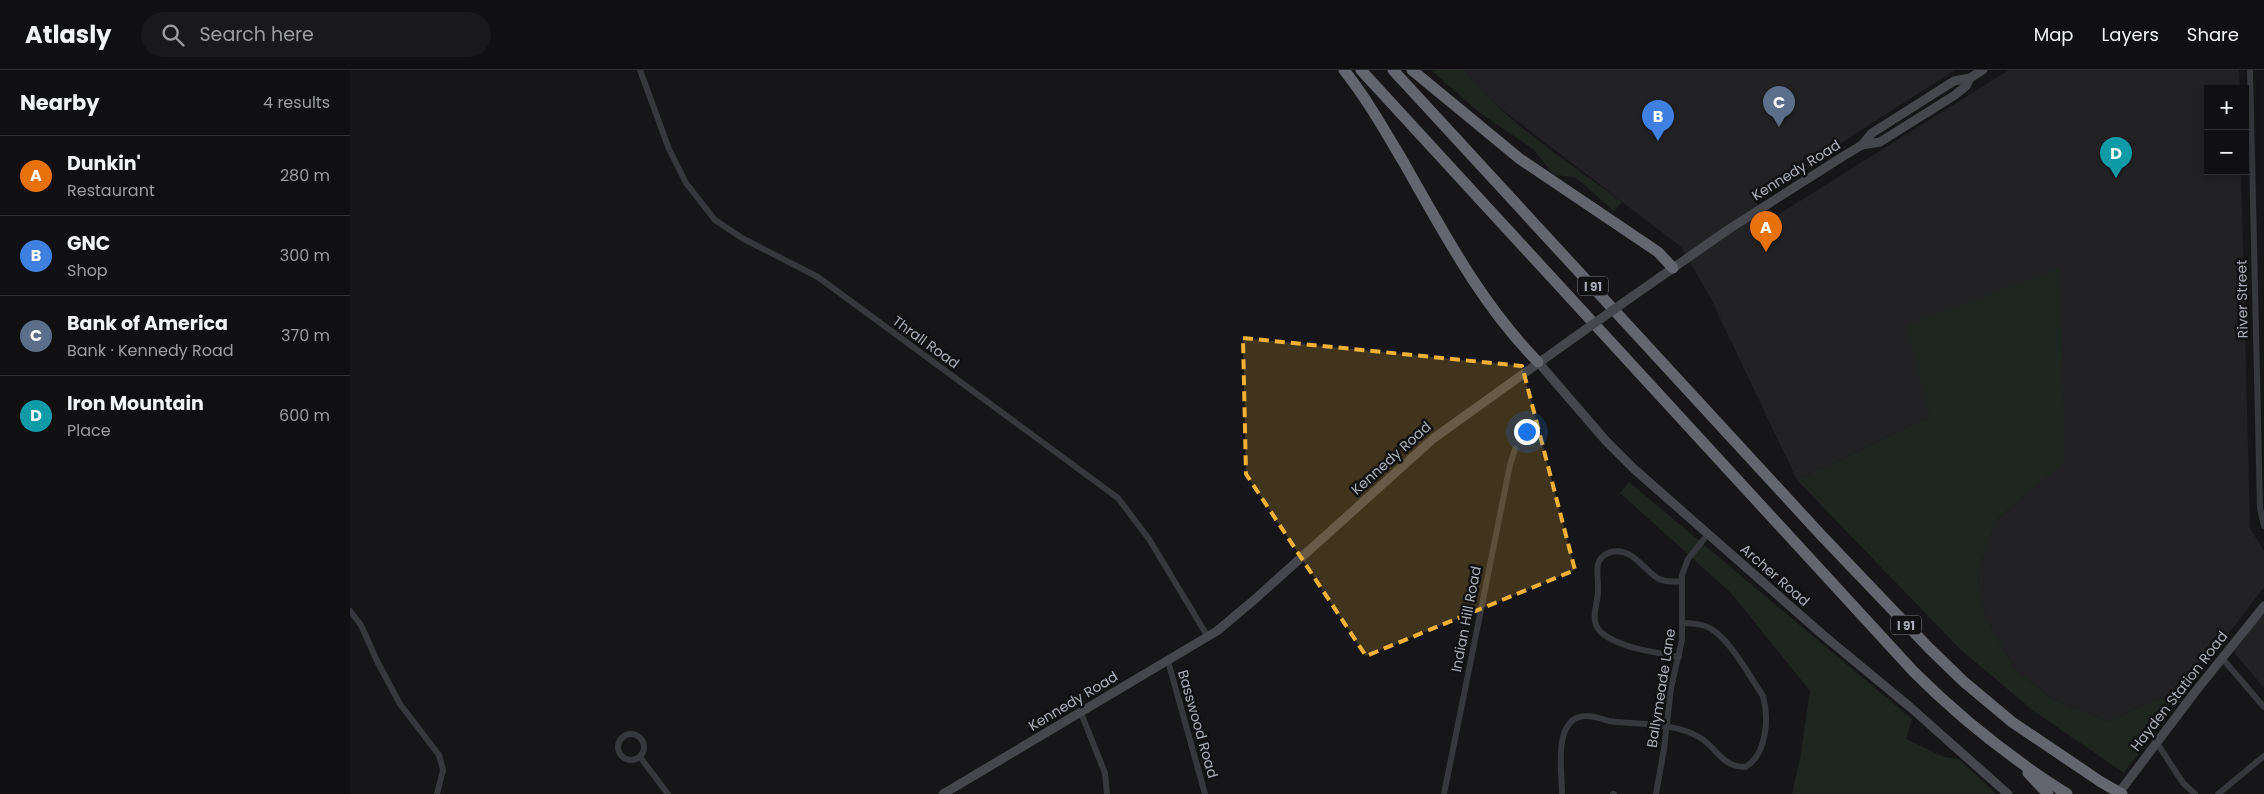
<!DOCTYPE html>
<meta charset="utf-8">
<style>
body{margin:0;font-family:Poppins,sans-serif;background:#19191b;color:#f1f3f6}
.controls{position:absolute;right:15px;top:15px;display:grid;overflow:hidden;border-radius:0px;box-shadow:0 2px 12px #0003}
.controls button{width:45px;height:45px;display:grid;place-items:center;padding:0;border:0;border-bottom:1px solid #303032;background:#101012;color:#f1f3f6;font:25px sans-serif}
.you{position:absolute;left:1176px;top:361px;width:18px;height:18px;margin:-12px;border:4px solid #fff;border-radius:50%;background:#1a73e8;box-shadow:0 0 0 8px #1a73e833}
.badge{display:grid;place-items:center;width:32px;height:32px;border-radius:50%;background:#db2777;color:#fff;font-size:16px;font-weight:700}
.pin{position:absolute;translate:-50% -41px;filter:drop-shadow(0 1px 2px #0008)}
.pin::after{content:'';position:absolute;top:26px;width:18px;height:15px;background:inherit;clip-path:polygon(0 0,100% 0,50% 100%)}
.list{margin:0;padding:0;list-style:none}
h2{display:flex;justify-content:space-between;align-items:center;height:65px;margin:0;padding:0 20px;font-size:21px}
h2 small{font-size:16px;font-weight:400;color:#9c9d9f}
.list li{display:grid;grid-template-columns:32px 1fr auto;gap:15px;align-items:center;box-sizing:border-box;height:80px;padding:0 20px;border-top:1px solid #303032}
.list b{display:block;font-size:19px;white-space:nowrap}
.list p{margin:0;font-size:16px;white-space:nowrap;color:#9c9d9f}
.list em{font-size:16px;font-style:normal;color:#9c9d9f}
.icon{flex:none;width:28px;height:28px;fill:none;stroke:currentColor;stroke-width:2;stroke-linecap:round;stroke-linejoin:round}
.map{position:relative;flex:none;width:1914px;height:724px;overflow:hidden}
header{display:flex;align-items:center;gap:30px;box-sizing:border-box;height:70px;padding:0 25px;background:#101012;border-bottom:1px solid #303032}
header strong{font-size:24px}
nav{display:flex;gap:28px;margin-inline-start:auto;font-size:18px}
.search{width:350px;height:45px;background:#19191b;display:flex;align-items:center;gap:12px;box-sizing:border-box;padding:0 18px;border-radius:28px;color:#9c9d9f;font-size:19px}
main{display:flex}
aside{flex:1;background:#101012}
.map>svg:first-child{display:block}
</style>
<header>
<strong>Atlasly</strong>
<div class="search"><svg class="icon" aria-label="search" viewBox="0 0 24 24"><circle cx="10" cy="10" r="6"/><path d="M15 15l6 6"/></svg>Search here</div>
<nav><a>Map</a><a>Layers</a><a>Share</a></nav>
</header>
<main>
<aside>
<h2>Nearby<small>4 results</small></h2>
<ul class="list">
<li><span class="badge" style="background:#e8710a">A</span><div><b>Dunkin'</b><p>Restaurant</p></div><em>280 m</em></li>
<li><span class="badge" style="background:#3f7fe0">B</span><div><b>GNC</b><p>Shop</p></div><em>300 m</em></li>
<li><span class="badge" style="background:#5c6f8a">C</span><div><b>Bank of America</b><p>Bank · Kennedy Road</p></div><em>370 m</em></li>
<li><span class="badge" style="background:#0f9aa8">D</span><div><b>Iron Mountain</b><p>Place</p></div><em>600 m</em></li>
</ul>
</aside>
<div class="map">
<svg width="1914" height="724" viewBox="0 0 1914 724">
<rect width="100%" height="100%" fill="#161618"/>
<g fill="#222225">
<path d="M1115 0H1605L1404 129 1418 151 1659 0H1889L1890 19H1858V101H1891L1900 458 1914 481V517L1839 616 1757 651 1701 628 1665 599 1636 548 1627 505 1646 450 1715 391 1580 347 1447 410 1360 227 1331 177 1149 37 1129 18Z"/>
<path d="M1914 542V618L1883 581Z"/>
</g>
<g fill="#1e261f">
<path d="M1081 0H1115C1155 53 1219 92 1272 132L1263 141 1236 116 1224 107 1204 105 1183 79 1130 43Z"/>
<path d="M1710 198 1715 392 1646 450 1627 505 1636 548 1665 599 1701 628 1757 651 1839 616 1774 703 1685 642 1611 580 1447 410 1580 347 1556 255Z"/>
<path d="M1279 412 1562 649 1556 669 1594 687 1609 689 1646 724H1442L1450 689 1460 621 1382 524 1270 423Z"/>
</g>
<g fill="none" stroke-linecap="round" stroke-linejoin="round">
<g stroke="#37383d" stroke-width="6">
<path d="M290 0 319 79 336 113 365 150 392 168 468 207 768 428 799 469 858 567"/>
<path d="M1900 0 1910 438 1914 456"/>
<path d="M0 541 11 555 27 591 50 634 89 685 93 700 87 724"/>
<path d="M1329 587C1306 582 1273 579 1253 564 1249 561 1246 556 1245 551 1243 542 1248 531 1248 521 1249 512 1245 499 1249 491 1251 487 1257 483 1261 482 1283 477 1293 500 1309 509 1316 512 1324 512 1332 511"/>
<path d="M1872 588 1914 637"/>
<path d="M818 591 855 724"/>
<path d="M731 643 755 703 757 724"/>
<circle cx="281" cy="677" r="13"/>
<path d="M1807 673 1833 713 1845 724"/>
<path d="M290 687 318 724"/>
<path d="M1094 724 1160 395 1165 379"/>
<path d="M1212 724C1212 706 1206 667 1220 653 1224 648 1230 646 1237 646 1245 646 1251 649 1259 651 1288 655 1323 652 1349 667 1367 677 1371 697 1395 697 1417 685 1419 648 1413 626 1400 607 1382 573 1363 560 1355 554 1343 553 1333 553"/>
<path d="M1263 724H1264"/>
<path d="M1306 724 1314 679 1321 618 1332 570V505L1338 489 1358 464"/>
<path d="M1868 724 1914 686"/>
</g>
<g stroke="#45474d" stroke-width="9">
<path d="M1512 75 1522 63 1604 11 1620 8 1633 0"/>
<path d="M1283 226 1379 159 1492 87 1512 75 1530 72 1605 25 1616 16 1620 8"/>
<path d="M1188 292 1256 371 1283 398 1473 565 1560 637 1658 724"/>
<path d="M593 724 867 561 904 530 1084 368 1222 269"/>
<path d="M1768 724 1845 622 1914 536"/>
</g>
<g stroke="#63666e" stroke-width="11">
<path d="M994 0C1017 29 1035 61 1054 93 1094 163 1131 234 1188 292"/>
<path d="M1011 0 1564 602C1610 648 1662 689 1717 724"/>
<path d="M1043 0 1472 466 1579 578 1613 611 1662 652 1751 712"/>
<path d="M1062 0 1170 89 1308 182 1323 198"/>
<path d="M1678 703 1698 724"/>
</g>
<path stroke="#45474d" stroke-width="9" d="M1222 269 1283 226"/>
<path stroke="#63666e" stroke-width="11" d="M1751 712 1772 724"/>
</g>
<path fill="#f2b134" fill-opacity="0.2" stroke="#f2b134" stroke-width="4" stroke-dasharray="10 6" stroke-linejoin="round" d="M893 268 1172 296 1225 500 1016 586 896 404Z"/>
<g text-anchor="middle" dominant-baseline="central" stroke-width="5" stroke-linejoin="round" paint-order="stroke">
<g fill="#111113" stroke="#7b7e86" stroke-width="1">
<rect x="1228" y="206.5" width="30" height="19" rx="4"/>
<rect x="1541" y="545.5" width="30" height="19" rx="4"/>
</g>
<g font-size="12" font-weight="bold" fill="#a8adb8">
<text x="1243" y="216">I 91</text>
<text x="1556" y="555">I 91</text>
</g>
<g font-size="14" fill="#a8adb8" stroke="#111113">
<text transform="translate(1446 100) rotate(-32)">Kennedy Road</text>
<text transform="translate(1892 229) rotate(-91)">River Street</text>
<text transform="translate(576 272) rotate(36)">Thrall Road</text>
<text transform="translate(1041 388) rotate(-42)">Kennedy Road</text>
<text transform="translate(1425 505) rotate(41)">Archer Road</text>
<text transform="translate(1116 549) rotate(-79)">Indian Hill Road</text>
<text transform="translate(1311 618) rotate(-81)">Ballymeade Lane</text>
<text transform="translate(1829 621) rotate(-52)">Hayden Station Road</text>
<text transform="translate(723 631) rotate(-31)">Kennedy Road</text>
<text transform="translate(848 654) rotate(74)">Basswood Road</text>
</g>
</g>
</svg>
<div class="controls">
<button>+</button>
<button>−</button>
</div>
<div class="you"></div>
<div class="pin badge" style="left:1416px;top:182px;background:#e8710a">A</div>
<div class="pin badge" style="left:1308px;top:71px;background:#3f7fe0">B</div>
<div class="pin badge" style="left:1429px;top:57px;background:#5c6f8a">C</div>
<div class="pin badge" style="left:1766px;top:108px;background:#0f9aa8">D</div>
</div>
</main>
